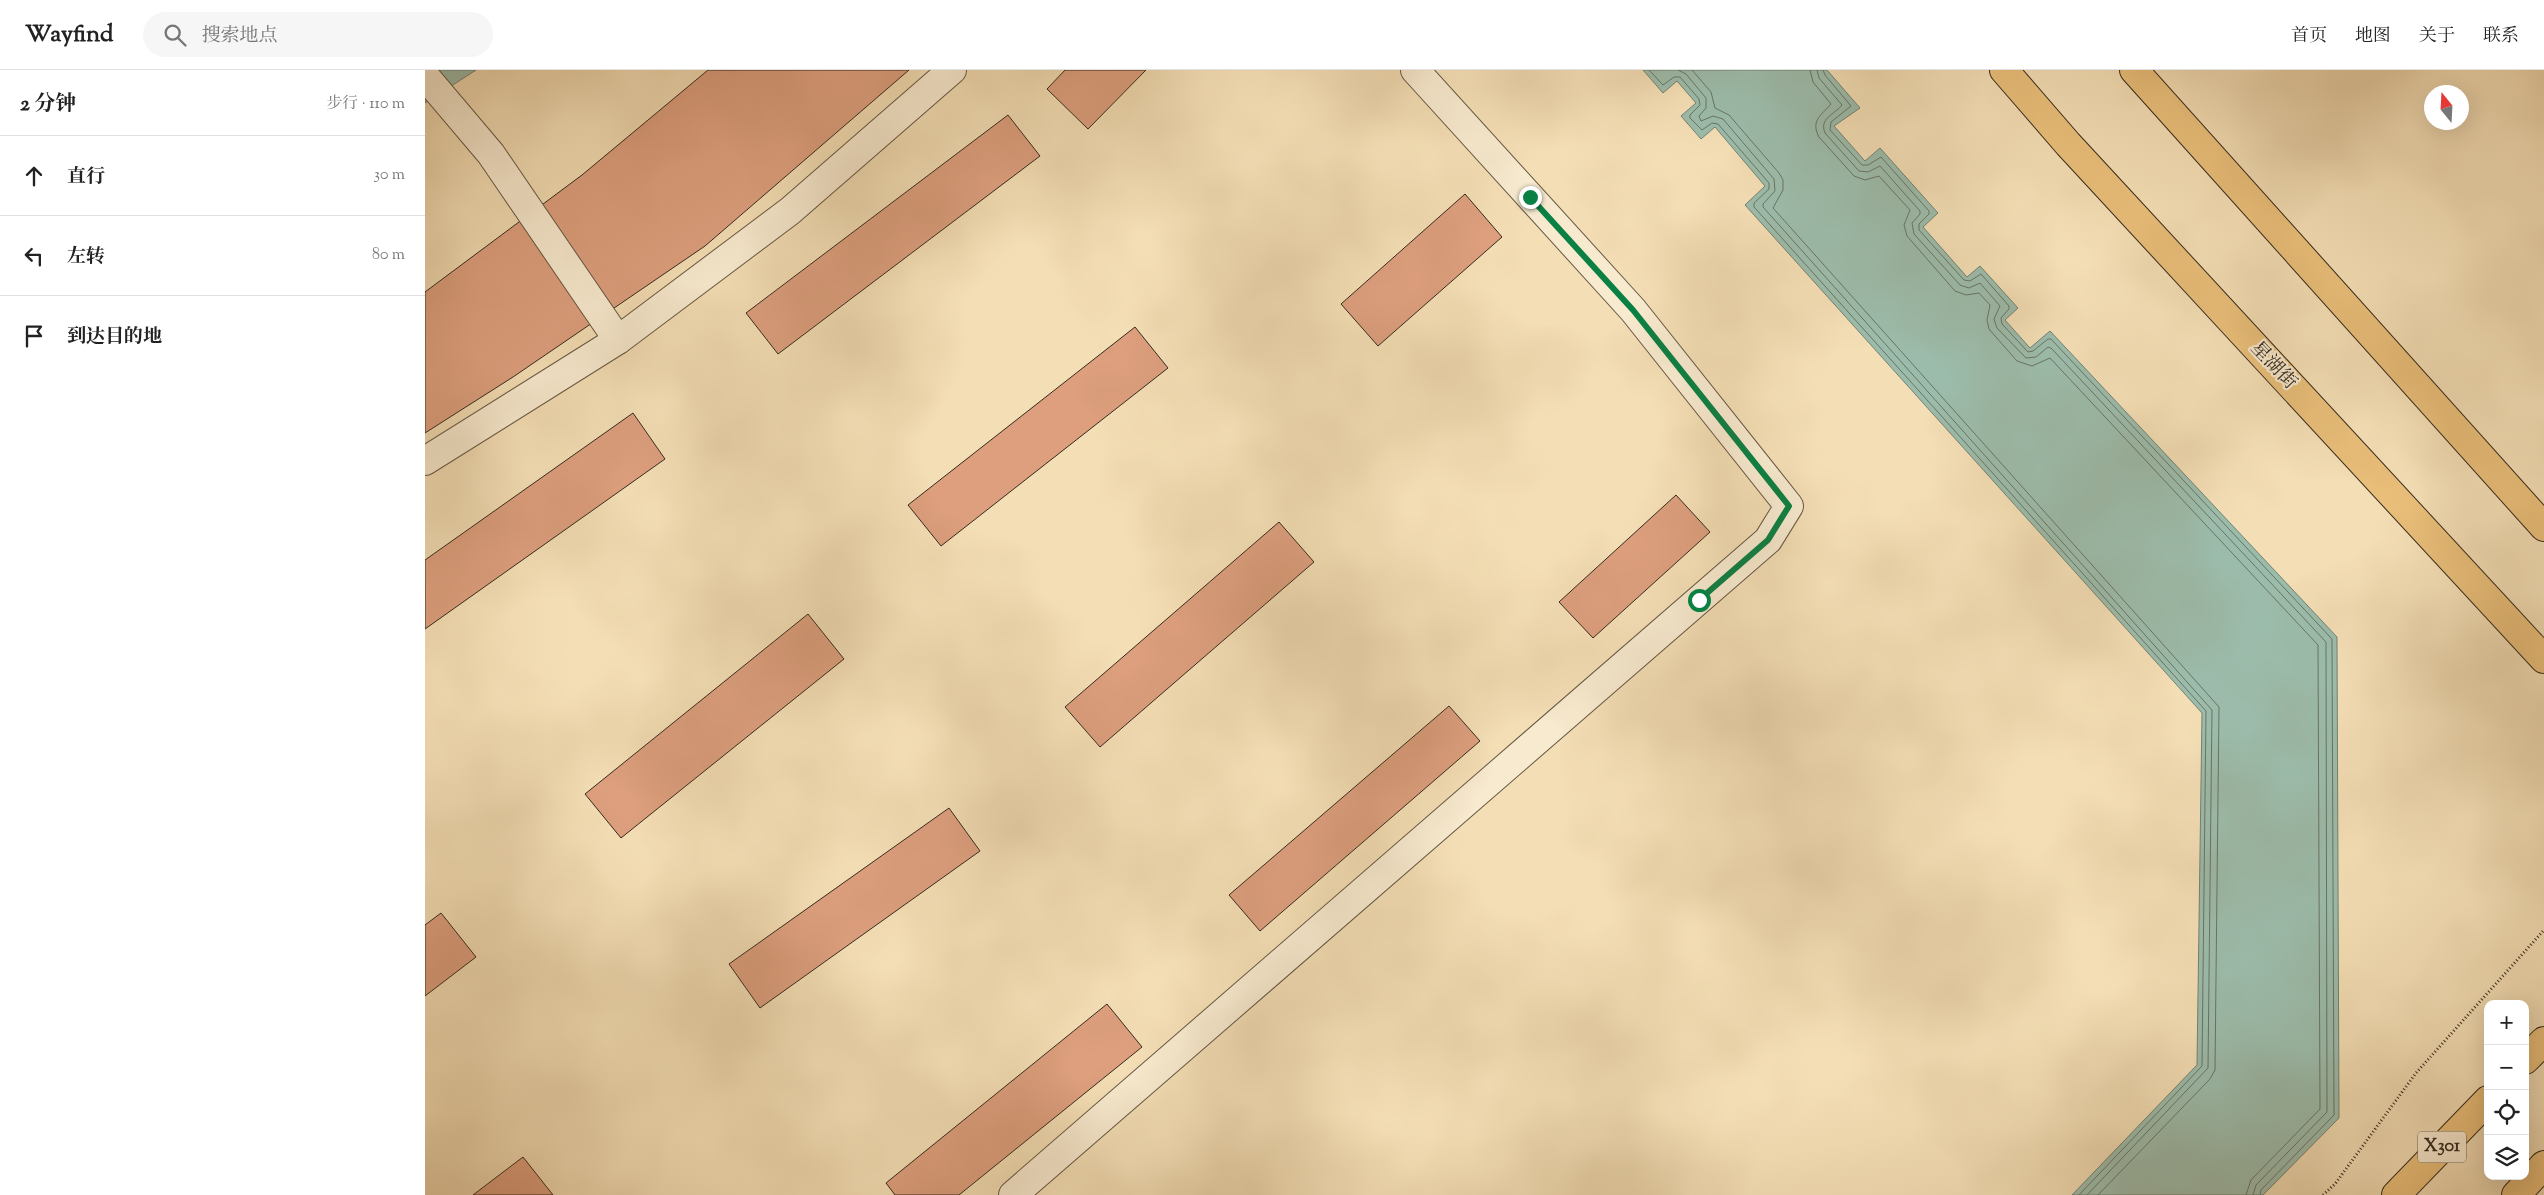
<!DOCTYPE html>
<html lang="zh">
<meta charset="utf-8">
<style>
body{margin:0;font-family:"Sorts Mill Goudy","Noto Serif SC",serif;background:#f6f6f6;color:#222}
.controls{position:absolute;right:15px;bottom:15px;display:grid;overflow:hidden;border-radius:10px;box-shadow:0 5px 20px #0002}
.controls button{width:45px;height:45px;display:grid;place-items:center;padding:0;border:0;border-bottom:1px solid #e0e0e0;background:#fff;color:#222;font:25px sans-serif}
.compass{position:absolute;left:1999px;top:15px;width:45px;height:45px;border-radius:50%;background:#fff;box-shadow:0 5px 20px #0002;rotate:342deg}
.stop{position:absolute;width:15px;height:15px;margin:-11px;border:4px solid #0b8043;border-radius:50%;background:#fff}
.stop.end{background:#0b8043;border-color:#fff;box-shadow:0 1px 5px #0008}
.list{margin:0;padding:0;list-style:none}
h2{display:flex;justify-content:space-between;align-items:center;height:65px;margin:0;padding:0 20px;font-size:21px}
h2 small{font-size:16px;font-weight:400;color:#767676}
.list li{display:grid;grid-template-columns:32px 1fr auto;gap:15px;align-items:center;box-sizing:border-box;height:80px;padding:0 20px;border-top:1px solid #e0e0e0}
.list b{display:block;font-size:19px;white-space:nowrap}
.list em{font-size:16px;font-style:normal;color:#767676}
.icon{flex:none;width:28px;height:28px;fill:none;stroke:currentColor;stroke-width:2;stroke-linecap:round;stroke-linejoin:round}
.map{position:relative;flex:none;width:2119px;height:1125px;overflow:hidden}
header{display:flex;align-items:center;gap:30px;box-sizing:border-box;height:70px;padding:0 25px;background:#fff;border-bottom:1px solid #e0e0e0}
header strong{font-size:24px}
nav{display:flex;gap:28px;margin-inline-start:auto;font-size:18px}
.search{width:350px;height:45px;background:#f6f6f6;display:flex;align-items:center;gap:12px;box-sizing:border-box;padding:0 18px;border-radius:28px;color:#767676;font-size:19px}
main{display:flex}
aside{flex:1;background:#fff}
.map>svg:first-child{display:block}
</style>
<header>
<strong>Wayfind</strong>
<div class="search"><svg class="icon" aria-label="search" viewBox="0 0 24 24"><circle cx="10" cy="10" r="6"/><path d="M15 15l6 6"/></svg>搜索地点</div>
<nav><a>首页</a><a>地图</a><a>关于</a><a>联系</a></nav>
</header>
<main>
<aside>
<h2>2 分钟<small>步行 · 110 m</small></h2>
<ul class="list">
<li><svg class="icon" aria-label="ahead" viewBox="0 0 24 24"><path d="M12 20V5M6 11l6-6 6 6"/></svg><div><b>直行</b></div><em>30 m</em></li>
<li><svg class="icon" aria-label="left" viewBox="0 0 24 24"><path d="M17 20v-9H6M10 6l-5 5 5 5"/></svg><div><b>左转</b></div><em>80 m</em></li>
<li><svg class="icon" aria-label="arrive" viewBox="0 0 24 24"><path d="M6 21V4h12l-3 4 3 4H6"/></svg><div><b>到达目的地</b></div></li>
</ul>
</aside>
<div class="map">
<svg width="2119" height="1125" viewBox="0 0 2119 1125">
<rect width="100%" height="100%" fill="#f4deb5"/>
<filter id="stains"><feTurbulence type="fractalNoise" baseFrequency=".004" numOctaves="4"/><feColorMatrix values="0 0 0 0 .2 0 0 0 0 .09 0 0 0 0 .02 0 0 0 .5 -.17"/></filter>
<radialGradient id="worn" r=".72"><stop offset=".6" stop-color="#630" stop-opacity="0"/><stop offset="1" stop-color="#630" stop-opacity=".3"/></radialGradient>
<g fill="#9cbcab" stroke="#738273">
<path d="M0 0H51L0 33Z"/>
<path d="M1218 0H1402L1435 38 1409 56 1440 91 1455 78 1513 143 1498 157 1542 207 1555 196 1593 238 1580 250 1605 278 1625 261 1912 567 1914 1048 1838 1125H1647L1772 995 1777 643 1320 135 1340 116 1290 57 1276 69 1256 46 1271 33 1252 11 1238 23Z"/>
</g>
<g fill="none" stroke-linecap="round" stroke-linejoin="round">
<g stroke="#687465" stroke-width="1">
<path d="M1224 0 1238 15 1249 7H1255L1274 29 1275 35 1265 45V48L1277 60 1287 53 1293 54 1344 113V119L1329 133V137L1781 641 1777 996 1654 1125"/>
<path d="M1253 0 1261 4 1281 28V38L1274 46 1276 51 1288 46 1298 49 1349 109 1350 121 1338 134V137L1787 640 1783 998 1662 1125"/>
<path d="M1267 0 1286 22 1290 38 1304 45 1354 103 1358 110V120L1348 138 1794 637 1790 1000 1785 1009 1673 1125"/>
<path d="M1385 0 1388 12 1406 34C1397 45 1385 50 1394 67L1429 106 1440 110 1454 106 1485 140 1479 155 1482 166 1530 221 1541 225 1554 223 1565 235 1562 250 1564 259 1592 291 1607 296 1625 288 1893 575 1895 1039 1826 1110 1821 1125"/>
<path d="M1392 0 1394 8 1417 35C1409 45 1394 48 1400 63L1434 101 1443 102 1455 96 1495 141V144L1487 153 1489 164 1535 215 1544 218 1555 213 1575 236 1569 249 1572 258 1601 288 1611 287 1623 277 1626 278 1901 572 1902 1042 1831 1115 1828 1125"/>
<path d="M1398 0 1400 5 1426 36 1406 52 1405 60 1437 95H1443L1456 87 1504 141V144L1494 154V160L1539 210 1545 211 1556 204 1584 236V239L1576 248 1577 254 1603 282 1608 281 1623 269H1626L1907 569 1909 1045 1836 1120 1835 1125"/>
</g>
</g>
<g fill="#dd9f7e" stroke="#352b1f">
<path d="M283 0H484L280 176 88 307 0 363V222L157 105Z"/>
<path d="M640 0H721L663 59 622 19Z"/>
<path d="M583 45 615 86 353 284 321 243Z"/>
<path d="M1040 124 1077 167 953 276 916 234Z"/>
<path d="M710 257 743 298 516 476 483 435Z"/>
<path d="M208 343 240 389 0 559V490Z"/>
<path d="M1251 425 1285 462 1168 568 1134 532Z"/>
<path d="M854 452 889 492 675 677 640 637Z"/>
<path d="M383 544 419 589 196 768 160 724Z"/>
<path d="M1024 636 1055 671 835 861 804 825Z"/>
<path d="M524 738 555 781 335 938 304 894Z"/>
<path d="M16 843 51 887 0 926V855Z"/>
<path d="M682 934 717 977 534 1125H470L461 1113Z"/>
<path d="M98 1087 128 1125H48Z"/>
</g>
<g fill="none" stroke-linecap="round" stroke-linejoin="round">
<defs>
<g id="street">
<path d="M0 6 66 84 193 270"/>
<path d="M0 391 193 270 365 141 527 0"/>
<path d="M588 1125 1343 470 1364 436 1208 240 990 0"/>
</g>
<g id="primary">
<path d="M1579 0 1643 74 2119 589"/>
<path d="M1709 0 2119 457"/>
<path d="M2100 990 2119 971"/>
<path d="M1971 1125 2063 1030"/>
</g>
<path id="highway" d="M2091 1125 2119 1095"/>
</defs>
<use href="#street" stroke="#655844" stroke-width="30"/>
<use href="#primary" stroke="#352b1f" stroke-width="30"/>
<use href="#highway" stroke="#352b1f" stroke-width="30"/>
<path stroke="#352b1f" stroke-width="3" stroke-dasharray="1 2.5" stroke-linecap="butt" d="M1898 1125 1910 1114 1991 1003 2119 860"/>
<use href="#street" stroke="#f8eacf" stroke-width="28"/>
<use href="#primary" stroke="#eabf7a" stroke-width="28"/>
<use href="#highway" stroke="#eabf7a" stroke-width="28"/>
</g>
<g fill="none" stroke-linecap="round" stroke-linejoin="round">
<path stroke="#0b8043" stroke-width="6" d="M1105 127 1208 240 1364 436 1343 470 1274 530"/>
</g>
<g text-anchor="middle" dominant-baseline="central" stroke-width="4.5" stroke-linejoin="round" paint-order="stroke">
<rect fill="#f8eacf" stroke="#706454" stroke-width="1" x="1993" y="1061.5" width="48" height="31" rx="4"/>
<g font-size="18" font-weight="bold" fill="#352b1f">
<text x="2017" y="1077">X301</text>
</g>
<g font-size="19" fill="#352b1f" stroke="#f8eacf">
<text transform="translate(1848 296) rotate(47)">星湖街</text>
</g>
</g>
<rect width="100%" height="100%" filter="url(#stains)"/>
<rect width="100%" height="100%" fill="url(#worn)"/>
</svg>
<div class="controls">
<button>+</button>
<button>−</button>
<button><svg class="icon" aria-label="locate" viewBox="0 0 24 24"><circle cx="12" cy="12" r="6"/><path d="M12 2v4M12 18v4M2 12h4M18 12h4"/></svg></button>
<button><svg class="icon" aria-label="layers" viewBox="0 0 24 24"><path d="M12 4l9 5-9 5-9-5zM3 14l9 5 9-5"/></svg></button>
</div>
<svg class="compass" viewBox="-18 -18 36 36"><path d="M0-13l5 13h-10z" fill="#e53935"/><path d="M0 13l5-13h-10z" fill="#767676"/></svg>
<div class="stop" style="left:1274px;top:530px"></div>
<div class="stop end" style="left:1105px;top:127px"></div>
</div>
</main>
